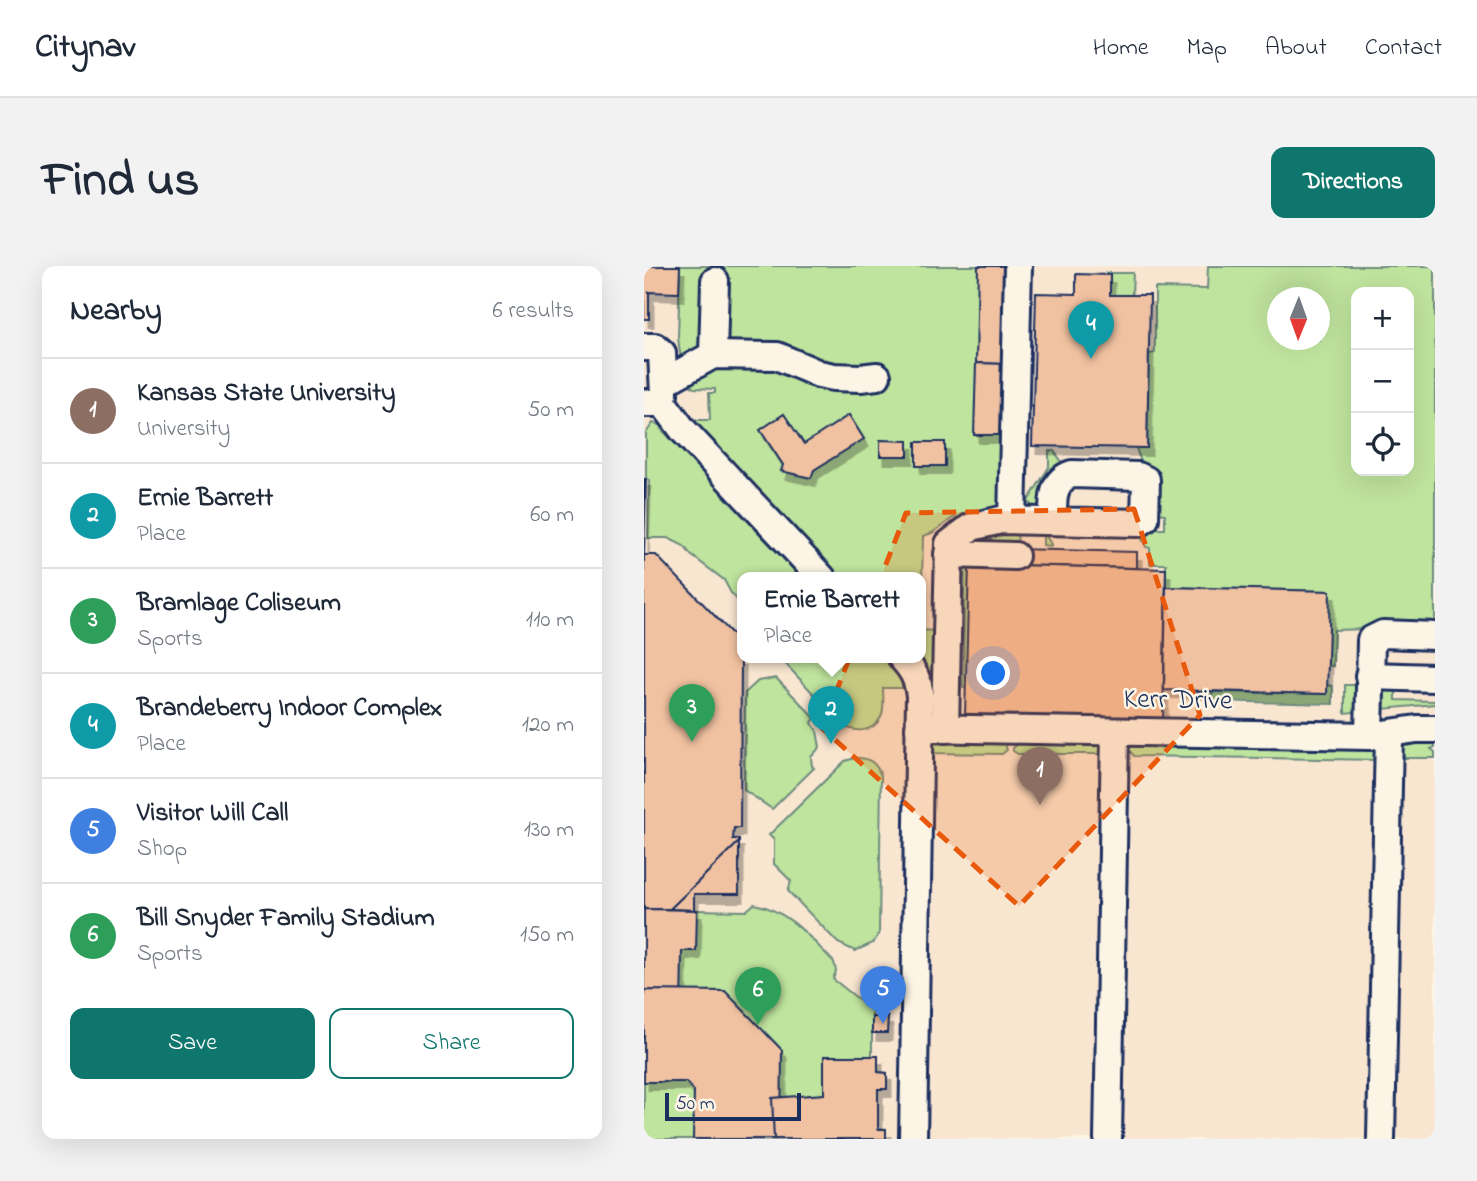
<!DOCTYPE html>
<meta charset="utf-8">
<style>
body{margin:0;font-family:"Indie Flower",sans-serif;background:#f2f2f3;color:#1f2937}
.controls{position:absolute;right:21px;top:21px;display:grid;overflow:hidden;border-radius:14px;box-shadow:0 7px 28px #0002}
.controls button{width:63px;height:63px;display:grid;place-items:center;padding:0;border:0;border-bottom:2px solid #e0e1e3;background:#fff;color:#1f2937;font:35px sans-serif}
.compass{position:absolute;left:623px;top:21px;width:63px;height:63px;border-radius:50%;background:#fff;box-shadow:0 7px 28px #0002;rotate:181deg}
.scale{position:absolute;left:21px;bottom:18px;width:136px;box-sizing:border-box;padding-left:7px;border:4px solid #1b2f5e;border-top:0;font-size:19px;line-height:24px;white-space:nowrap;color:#1b2f5e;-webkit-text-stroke:5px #fcf5e5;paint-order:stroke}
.you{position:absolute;left:350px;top:408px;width:24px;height:24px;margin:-18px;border:5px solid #fff;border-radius:50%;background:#1a73e8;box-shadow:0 0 0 10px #1a73e833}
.badge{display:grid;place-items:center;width:46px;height:46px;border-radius:50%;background:#0f766e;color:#fff;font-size:23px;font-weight:700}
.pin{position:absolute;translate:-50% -58px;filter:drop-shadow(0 2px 4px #0008)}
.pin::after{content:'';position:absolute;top:37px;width:24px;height:21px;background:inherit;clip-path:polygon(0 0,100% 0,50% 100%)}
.popup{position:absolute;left:93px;top:306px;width:189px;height:91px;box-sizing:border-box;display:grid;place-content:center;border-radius:14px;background:#fff;filter:drop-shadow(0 2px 5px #0005);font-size:23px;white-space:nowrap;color:#747a83}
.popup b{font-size:26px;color:#1f2937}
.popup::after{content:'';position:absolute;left:50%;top:100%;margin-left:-14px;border:14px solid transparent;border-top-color:#fff}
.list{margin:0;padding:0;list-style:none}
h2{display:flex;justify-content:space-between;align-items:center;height:91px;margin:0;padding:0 28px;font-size:30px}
h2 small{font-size:23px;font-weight:400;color:#747a83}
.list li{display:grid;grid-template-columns:46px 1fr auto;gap:21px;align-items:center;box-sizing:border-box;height:105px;padding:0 28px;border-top:2px solid #e0e1e3}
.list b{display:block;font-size:26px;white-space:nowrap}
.list p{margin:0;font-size:23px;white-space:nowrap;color:#747a83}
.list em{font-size:23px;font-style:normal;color:#747a83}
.actions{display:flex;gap:14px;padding:21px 28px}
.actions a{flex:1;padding:16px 0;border:2px solid #0f766e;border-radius:14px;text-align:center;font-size:24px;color:#0f766e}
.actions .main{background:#0f766e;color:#fff}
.icon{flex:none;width:38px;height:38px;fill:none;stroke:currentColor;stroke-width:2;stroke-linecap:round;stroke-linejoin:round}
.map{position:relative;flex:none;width:791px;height:873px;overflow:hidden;border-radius:14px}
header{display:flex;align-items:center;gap:42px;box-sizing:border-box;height:98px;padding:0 35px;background:#fff;border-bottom:2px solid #e0e1e3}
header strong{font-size:33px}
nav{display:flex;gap:38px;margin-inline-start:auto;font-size:24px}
.intro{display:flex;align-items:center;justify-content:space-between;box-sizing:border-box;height:168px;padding:0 42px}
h1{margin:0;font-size:49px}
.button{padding:18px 32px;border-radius:14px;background:#0f766e;color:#fff;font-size:24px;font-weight:700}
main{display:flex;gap:42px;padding:0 42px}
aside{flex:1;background:#fff;border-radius:14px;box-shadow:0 7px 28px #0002}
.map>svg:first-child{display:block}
</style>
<header>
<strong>Citynav</strong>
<nav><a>Home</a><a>Map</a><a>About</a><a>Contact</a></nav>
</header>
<div class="intro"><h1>Find us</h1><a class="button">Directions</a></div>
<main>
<aside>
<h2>Nearby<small>6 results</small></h2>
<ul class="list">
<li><span class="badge" style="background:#8d6e63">1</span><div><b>Kansas State University</b><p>University</p></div><em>50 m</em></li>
<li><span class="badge" style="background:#0f9aa8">2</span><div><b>Ernie Barrett</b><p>Place</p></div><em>60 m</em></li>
<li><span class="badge" style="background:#2e9e5b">3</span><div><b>Bramlage Coliseum</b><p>Sports</p></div><em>110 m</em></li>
<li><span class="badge" style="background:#0f9aa8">4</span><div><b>Brandeberry Indoor Complex</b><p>Place</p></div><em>120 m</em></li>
<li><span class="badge" style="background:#3f7fe0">5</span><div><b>Visitor Will Call</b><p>Shop</p></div><em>130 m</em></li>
<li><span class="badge" style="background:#2e9e5b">6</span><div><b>Bill Snyder Family Stadium</b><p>Sports</p></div><em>150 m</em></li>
</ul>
<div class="actions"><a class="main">Save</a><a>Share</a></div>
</aside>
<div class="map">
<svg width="791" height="873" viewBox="0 0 791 873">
<defs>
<filter id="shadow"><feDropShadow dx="4.5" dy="8" stdDeviation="0" flood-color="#0004"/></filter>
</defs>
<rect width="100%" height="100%" fill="#fcf5e5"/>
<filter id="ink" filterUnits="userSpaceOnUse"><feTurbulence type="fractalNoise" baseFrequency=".0143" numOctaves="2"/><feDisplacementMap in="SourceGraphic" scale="14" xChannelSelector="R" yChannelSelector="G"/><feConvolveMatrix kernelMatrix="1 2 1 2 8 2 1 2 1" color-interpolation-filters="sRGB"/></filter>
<g filter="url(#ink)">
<path fill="#f9e6d1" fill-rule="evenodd" d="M0 0H791V873H0ZM712 26H765V205H712ZM634 32H676V74H634ZM98 312H276V392H98Z"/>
<g fill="#bfe49e" stroke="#6d8a7e" stroke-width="2" fill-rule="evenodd">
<path d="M36 0H364L358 242 355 244 309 252 288 267 279 270 277 364 290 365 291 408H285L271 392H276V312H195L47 159 46 156 49 154H66L65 127H71V123L50 122 46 119 36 87 34 72Z"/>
<path d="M564 0H791V361L690 364 689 400H684L685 325 522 321V298H506V282L502 281 496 269 506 267 508 263H521V248L514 247 492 198 497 196 492 182H503L505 88 511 87V22L563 23ZM712 26H765V205H712ZM634 32H676V74H634Z"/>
<path d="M462 7H489L488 29H466V9H462Z"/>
<path d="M9 157 19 160 17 163 161 312H98V339L87 327 80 314 47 289 40 280 24 272H4L5 214 2 213V167Z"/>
<path d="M405 185H410L423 203 401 240 389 242 384 235 405 201Z"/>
<path d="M373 262 398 263 408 280 399 279V265L374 264 373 279H364V284L331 283 340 274Z"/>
<path d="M325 298 322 423 319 421 321 300Z"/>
<path d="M136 392H239L256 410 259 422H239C239 431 241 443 237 451 229 467 209 468 197 457Z"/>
<path d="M132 412 171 452 168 457 173 465 176 481 167 491 168 500 170 502 128 543 100 524 101 427 114 415Z"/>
<path d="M683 419 689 420V438L567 435 568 426 683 428Z"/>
<path d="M701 419H717L718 445 701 447Z"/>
<path d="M739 421 752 422V434L791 435V438L739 443Z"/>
<path d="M286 476 358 478H361L363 484 358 488 286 487Z"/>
<path d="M791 476V481L787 483 791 486V492H757L756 478Z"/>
<path d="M374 478 456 480 459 481V488H374L369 485V482Z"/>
<path d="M489 480 710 483 732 480 736 494 490 490 484 483Z"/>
<path d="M211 492C224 491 233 497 237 510L235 667 229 677 211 685 194 677 144 625 147 615 130 598V574L125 569 201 495Z"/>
<path d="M110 638C146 645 166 672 190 696L192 705 189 713 228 744V790H234V806L243 807V823H234V862L242 863V873H0V643L102 645Z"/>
</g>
<g fill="#f1c2a1" stroke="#1b2f5e" stroke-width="2" filter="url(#shadow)">
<path d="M0 0H36L35 27 5 26V53H0Z"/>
<path d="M334 0H364L362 98 332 97Z"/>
<path d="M432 8 466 9V29H506L503 182 388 180 392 27 432 28Z"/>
<path d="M332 97 362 98 359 169H330Z"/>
<path d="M140 148 160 178 205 149 220 173 170 204 167 212 137 205 139 199 116 164Z"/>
<path d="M236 174 264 175V190H236Z"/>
<rect x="272" y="176" width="29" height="24"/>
<path d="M0 213H2L0 289H12L97 377V380L92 381V392H97L96 562H90L89 573H95V576L26 643H0Z"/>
<path d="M371 283 493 286V302L371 299Z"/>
<path d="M325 298 522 303 519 454 321 449Z"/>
<path d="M522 321 686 325 683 428 520 424Z"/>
<path d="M95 576V628H50V644L26 643Z"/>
<path d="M0 643 53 644 52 685H38L37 744 0 743Z"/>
<path d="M0 724 81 725 138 784 137 873H49L50 825 42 816H0Z"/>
<path d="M228 751H244L243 767H228Z"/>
<path d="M180 790H234V806L243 807V823H234V863H242V873H130L128 832 180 828Z"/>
</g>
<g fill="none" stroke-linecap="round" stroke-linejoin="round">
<defs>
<g id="minor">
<path d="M0 81H11L18 87 20 128"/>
<path d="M69 89 71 15"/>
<path d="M20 116 69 89 133 90 175 108 190 111 216 112 233 110"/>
<path d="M0 137H19L39 164 178 312"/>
<path d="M368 254 374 0"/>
<path d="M304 288 371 290"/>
<path d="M258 392C269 404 274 413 276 430L269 873"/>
<path d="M725 410 791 412"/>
<path d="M275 462 725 470 773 463H791"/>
<path d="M301 463 305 278 327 261 357 254 495 257 501 253 502 214 494 210 428 208C407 215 409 236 409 255"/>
<path d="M725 470 727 374 739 368 791 370"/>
<path d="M464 873 471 466"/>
<path d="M737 873 745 468"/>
</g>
</defs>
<use href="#minor" stroke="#1b2f5e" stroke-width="32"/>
<use href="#minor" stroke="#fcf5e5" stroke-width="26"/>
</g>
</g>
<path fill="#e8590c" fill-opacity="0.2" stroke="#e8590c" stroke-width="5" stroke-dasharray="14 9" stroke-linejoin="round" d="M490 243 556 449 375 640 178 462 262 247Z"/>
<g text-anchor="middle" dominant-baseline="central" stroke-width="5" stroke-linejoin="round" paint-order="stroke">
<g font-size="28" fill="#1b2f5e" stroke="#fcf5e5">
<text transform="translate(534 435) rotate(1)">Kerr Drive</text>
</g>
</g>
</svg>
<div class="controls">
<button>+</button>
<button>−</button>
<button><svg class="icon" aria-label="locate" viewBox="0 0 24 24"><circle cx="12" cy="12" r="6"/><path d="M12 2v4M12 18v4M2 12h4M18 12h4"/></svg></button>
</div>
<svg class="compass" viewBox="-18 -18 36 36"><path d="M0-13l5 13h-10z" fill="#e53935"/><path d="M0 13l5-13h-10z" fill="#747a83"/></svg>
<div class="scale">50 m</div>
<div class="you"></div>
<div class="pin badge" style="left:396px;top:539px;background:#8d6e63">1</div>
<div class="pin badge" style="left:187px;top:478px;background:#0f9aa8">2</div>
<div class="popup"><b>Ernie Barrett</b>Place</div>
<div class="pin badge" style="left:48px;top:476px;background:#2e9e5b">3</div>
<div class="pin badge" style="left:447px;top:93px;background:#0f9aa8">4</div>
<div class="pin badge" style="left:239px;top:758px;background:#3f7fe0">5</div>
<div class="pin badge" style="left:114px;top:759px;background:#2e9e5b">6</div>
</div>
</main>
